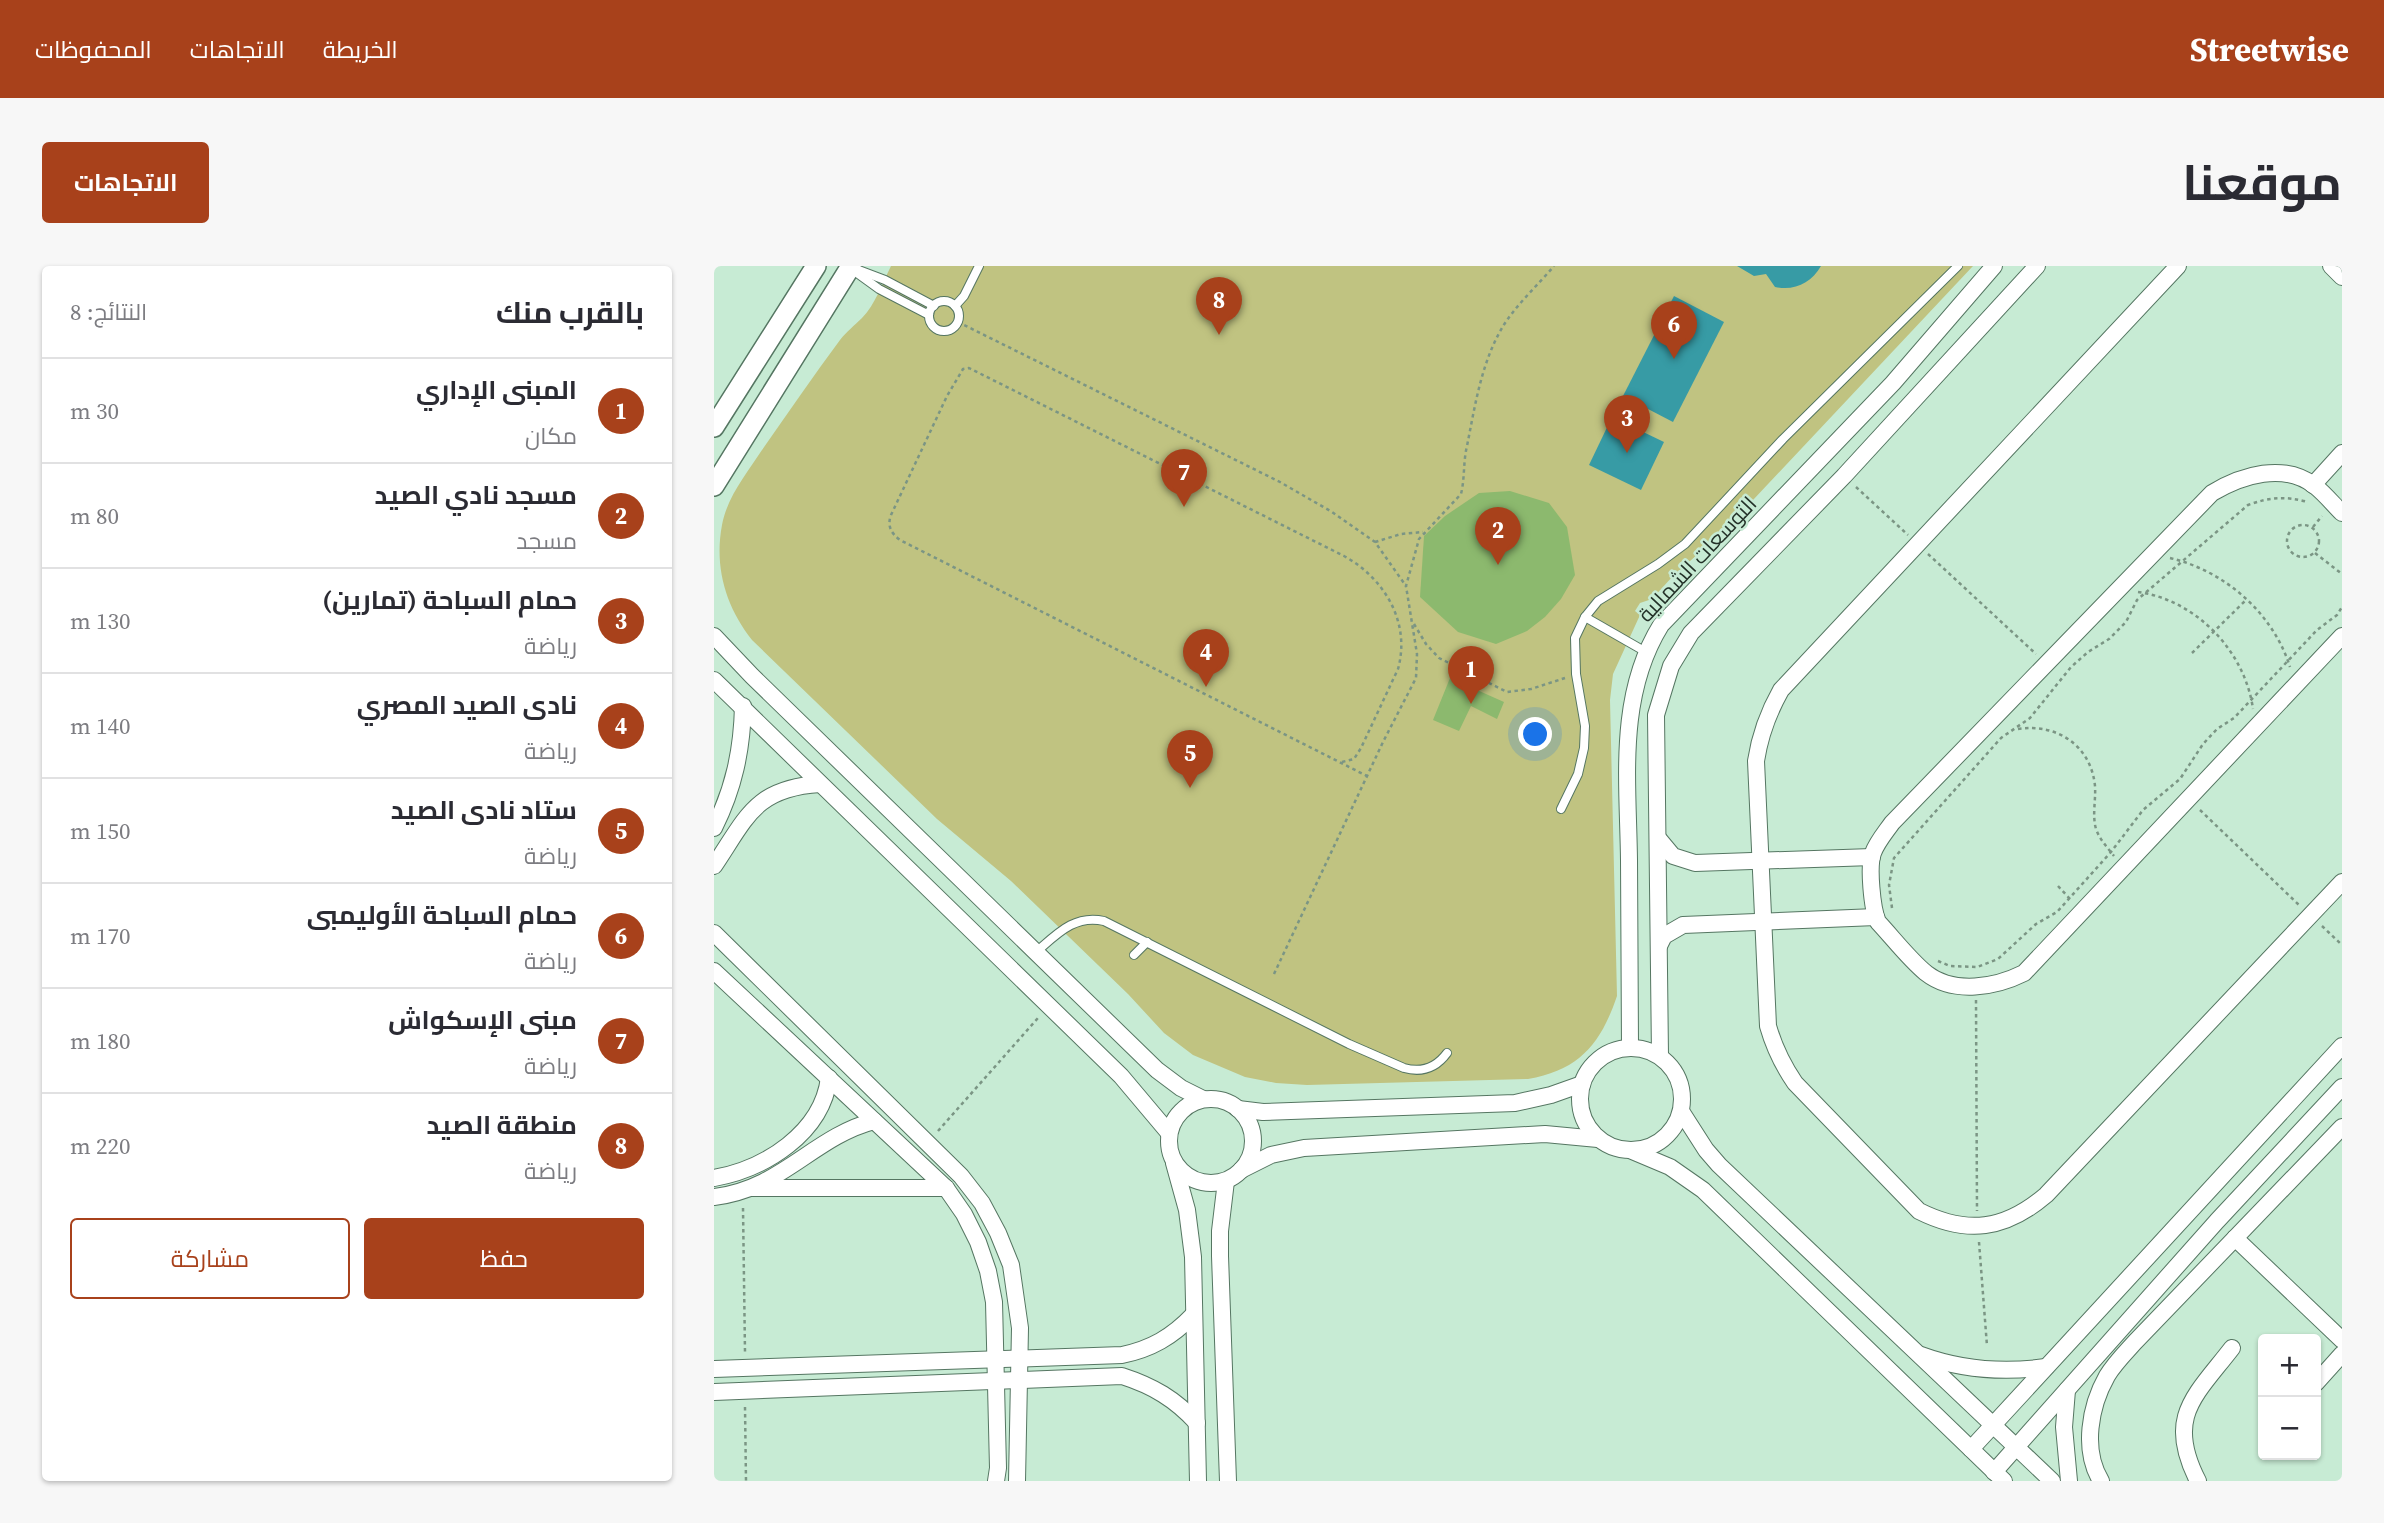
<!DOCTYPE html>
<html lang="ar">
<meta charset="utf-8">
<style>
body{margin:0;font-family:"Source Serif 4",Cairo,serif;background:#f7f7f7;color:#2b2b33;direction:rtl}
.controls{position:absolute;right:21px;bottom:21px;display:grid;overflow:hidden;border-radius:7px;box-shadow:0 2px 5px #0004}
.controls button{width:63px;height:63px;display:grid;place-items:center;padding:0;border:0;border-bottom:2px solid #e1e1e2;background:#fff;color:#2b2b33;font:35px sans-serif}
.you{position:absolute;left:822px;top:469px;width:24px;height:24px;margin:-18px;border:5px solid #fff;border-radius:50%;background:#1a73e8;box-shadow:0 0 0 10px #1a73e833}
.badge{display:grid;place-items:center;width:46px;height:46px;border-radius:50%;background:#a8411b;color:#fff;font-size:23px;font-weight:700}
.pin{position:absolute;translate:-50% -58px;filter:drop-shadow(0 2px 4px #0008)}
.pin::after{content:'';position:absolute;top:37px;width:24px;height:21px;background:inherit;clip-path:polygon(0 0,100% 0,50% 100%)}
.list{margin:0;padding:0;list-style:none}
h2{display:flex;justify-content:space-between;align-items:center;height:91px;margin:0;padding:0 28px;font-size:30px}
h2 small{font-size:23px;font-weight:400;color:#7c7c81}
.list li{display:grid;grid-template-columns:46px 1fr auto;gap:21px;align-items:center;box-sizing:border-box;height:105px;padding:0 28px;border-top:2px solid #e1e1e2}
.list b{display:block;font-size:26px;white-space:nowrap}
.list p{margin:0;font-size:23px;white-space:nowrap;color:#7c7c81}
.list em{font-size:23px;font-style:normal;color:#7c7c81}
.actions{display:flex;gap:14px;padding:21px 28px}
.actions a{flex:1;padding:16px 0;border:2px solid #a8411b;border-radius:7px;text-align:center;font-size:24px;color:#a8411b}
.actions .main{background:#a8411b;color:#fff}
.map{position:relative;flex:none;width:1628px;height:1215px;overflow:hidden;direction:ltr;border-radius:7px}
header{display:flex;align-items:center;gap:42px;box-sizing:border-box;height:98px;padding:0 35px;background:#a8411b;color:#fff}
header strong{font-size:33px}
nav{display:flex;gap:38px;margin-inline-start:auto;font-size:24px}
.intro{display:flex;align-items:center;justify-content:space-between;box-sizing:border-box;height:168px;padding:0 42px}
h1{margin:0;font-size:49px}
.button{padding:18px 32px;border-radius:7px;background:#a8411b;color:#fff;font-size:24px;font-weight:700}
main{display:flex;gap:42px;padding:0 42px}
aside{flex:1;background:#fff;border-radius:7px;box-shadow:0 2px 5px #0004}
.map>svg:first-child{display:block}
</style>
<header>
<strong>Streetwise</strong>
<nav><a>الخريطة</a><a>الاتجاهات</a><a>المحفوظات</a></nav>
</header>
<div class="intro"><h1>موقعنا</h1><a class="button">الاتجاهات</a></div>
<main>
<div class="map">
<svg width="1628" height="1215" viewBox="0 0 1628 1215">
<rect width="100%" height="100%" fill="#c7ebd4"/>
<path fill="#c0c381" d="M177 0H1259L1008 267 959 310 938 333 926 337 921 345 926 349 899 408 896 434 903 730C887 777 866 804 814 813L593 819 562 817 531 811 479 789 450 767 414 728 297 615 223 553 38 374C12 341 0 302 8 259 13 231 33 207 48 184 74 147 99 110 126 74 133 65 140 60 148 52 161 39 169 16 177 0Z"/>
<g fill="#379ba5">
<path d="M1023 0H1107C1097 17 1081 25 1061 21L1052 8 1040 10Z"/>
<path d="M960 30 1010 56 959 156 909 130Z"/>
<path d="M898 151 950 176 927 224 875 199Z"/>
</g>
<g fill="#8cb96e">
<path d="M796 225 835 237 853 261 861 309 847 333 831 351 813 365 782 378 744 366 706 331 710 270 731 250 765 227Z"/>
<path d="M736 412 790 436 783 453 757 440 745 465 719 454Z"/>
</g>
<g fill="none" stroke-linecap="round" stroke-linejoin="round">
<defs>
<g id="service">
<path d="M136 2 165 23 215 49"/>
<path d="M142 3 171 14 220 40"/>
<circle cx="230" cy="50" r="15"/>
<path d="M241 40 250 30 265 0"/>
<path d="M871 351 932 386"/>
<path d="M847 543 864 508 870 482 871 460 862 408 861 372 871 351 884 335 944 298 971 278 1069 173 1244 0"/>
<path d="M321 687C342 669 360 648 390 655L635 778 690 802C708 807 722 802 733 787"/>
<path d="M420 689 433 676"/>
</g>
<g id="minor">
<path d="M1464 0 1067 424C1054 447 1046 469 1042 495L1054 760C1060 781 1068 798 1081 817L1205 945C1253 969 1291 964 1332 929L1628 616"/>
<path d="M1617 0 1628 11"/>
<path d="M1599 219 1628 187"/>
<path d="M1628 247C1619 238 1611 228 1601 220 1570 196 1528 209 1498 227L1178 557C1171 567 1163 576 1159 587 1154 600 1158 643 1164 656 1179 672 1195 693 1212 707 1240 729 1282 721 1310 707L1628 370"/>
<path d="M0 370 38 410 443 804 467 822 489 833"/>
<path d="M0 414 407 810 455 867"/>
<path d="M0 562C20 522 28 484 29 440"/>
<path d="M944 572 959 590 981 597 1158 591"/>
<path d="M0 600C33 551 41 522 106 518"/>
<path d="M0 667 247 910 268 937 284 967 297 999 306 1062 303 1215"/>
<path d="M945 680 950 670 969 659 1162 651"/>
<path d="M0 705 232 922 250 948 264 976 274 1005 280 1036 284 1202 282 1215"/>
<path d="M916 781C916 719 915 656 915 594 914 514 903 430 947 359L1179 117 1280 0"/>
<circle cx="917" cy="833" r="51"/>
<path d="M946 790 942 449 957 400 977 367 1130 210 1323 0"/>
<circle cx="497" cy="875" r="42"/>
<path d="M524 843 549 846 801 837 837 829 868 818"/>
<path d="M967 845 992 884 1005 899 1338 1215"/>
<path d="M918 885 956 901 989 924 1290 1215"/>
<path d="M460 897 473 944 479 991 484 1215"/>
<path d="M527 904 557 889 590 882 831 868 884 873"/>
<path d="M0 912C51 903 108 867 115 812"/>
<path d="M512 915 506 965V990L514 1215"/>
<path d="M38 922H232"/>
<path d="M0 931C68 923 99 871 160 855"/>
<path d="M1521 972 1628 1074"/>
<path d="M1207 1089C1248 1104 1289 1107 1332 1101"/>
<path d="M0 1103 408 1089C437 1083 458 1071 479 1049"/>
<path d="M1602 1117 1628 1088"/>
<path d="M1353 1124 1350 1161 1355 1215"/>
<path d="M0 1126 408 1110C439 1120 461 1133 483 1157"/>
<path d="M1257 1183 1628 780"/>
<path d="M1280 1206 1503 955 1628 821"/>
<path d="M1387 1215C1368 1184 1376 1140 1393 1110 1400 1098 1412 1086 1421 1076L1628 861"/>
<path d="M1484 1215C1451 1151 1481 1130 1518 1082"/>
</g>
<g id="tertiary">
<path d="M0 161 102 0"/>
<path d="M0 220 137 0"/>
</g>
</defs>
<use href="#service" stroke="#557662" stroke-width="10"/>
<use href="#minor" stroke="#557662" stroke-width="18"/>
<use href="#tertiary" stroke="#557662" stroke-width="22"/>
<g stroke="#7b9584" stroke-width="2.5" stroke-dasharray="3.5 3.5" stroke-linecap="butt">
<path d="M244 56 566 216 618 246 661 276 692 320"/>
<path d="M1142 221 1194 269"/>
<circle cx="1589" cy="275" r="16"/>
<path d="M1599 261 1608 250"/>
<path d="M661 276 687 268 709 266"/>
<path d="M1601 287 1628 308"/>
<path d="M1214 288 1322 388"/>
<path d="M1456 292C1511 305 1559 347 1576 401"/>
<path d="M1424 326C1482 334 1531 385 1539 443"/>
<path d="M700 358 712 378 725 392 793 426 817 423 851 412"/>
<path d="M1478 387 1532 334"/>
<path d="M1304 463C1342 457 1377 479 1381 520 1382 534 1378 549 1382 563 1386 574 1393 581 1400 590"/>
<path d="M628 496 640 493 647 482 684 403C697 356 670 312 630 290L255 102 249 103 233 130 177 249C173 260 177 267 186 274L653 510"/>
<path d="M1486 544 1585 639"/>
<path d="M1344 620 1356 633"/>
<path d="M1178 642 1175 619 1180 592 1287 472 1316 452 1357 401 1374 386 1395 373 1412 356 1423 334 1534 239C1556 231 1572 230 1594 236"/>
<path d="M1608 660 1628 679"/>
<path d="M1224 695 1236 700 1263 701 1284 693 1322 658 1343 646 1397 586 1429 544 1466 513 1489 478 1503 463 1520 452 1603 364 1623 349 1628 341"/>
<path d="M560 708 669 476 702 412 703 388 692 320 705 273 747 228C751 212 749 196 753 180 761 140 767 98 788 62 800 41 824 19 840 0"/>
<path d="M1262 734 1263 945"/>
<path d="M224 865 324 752"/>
<path d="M29 942 31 1086"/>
<path d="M1265 976 1273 1080"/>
<path d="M31 1141 32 1215"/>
</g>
<use href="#service" stroke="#fff" stroke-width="8"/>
<use href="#minor" stroke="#fff" stroke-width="16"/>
<use href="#tertiary" stroke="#fff" stroke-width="19"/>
</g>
<g text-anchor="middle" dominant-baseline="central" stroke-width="5" stroke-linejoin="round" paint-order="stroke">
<g font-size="21" fill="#233128" stroke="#c7ebd4">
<text transform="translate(983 293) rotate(-47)">التوسعات الشمالية</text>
</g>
</g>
</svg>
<div class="controls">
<button>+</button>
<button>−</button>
</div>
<div class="you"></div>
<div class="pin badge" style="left:757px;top:438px">1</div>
<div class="pin badge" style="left:784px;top:299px">2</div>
<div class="pin badge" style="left:913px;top:187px">3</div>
<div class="pin badge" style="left:492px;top:421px">4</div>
<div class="pin badge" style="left:476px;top:522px">5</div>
<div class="pin badge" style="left:960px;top:93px">6</div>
<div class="pin badge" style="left:470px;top:241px">7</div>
<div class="pin badge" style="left:505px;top:69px">8</div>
</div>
<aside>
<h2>بالقرب منك<small>النتائج: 8</small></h2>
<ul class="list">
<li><span class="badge">1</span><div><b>المبنى الإداري</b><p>مكان</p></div><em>30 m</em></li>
<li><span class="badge">2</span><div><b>مسجد نادي الصيد</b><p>مسجد</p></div><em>80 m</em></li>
<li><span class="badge">3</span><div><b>حمام السباحة (تمارين)</b><p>رياضة</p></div><em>130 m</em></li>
<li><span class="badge">4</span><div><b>نادى الصيد المصري</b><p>رياضة</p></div><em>140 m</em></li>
<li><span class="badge">5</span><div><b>ستاد نادى الصيد</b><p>رياضة</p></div><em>150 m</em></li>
<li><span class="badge">6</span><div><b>حمام السباحة الأوليمبى</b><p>رياضة</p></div><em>170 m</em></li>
<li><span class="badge">7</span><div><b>مبنى الإسكواش</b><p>رياضة</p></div><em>180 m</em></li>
<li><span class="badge">8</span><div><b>منطقة الصيد</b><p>رياضة</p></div><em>220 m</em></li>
</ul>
<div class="actions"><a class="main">حفظ</a><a>مشاركة</a></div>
</aside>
</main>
